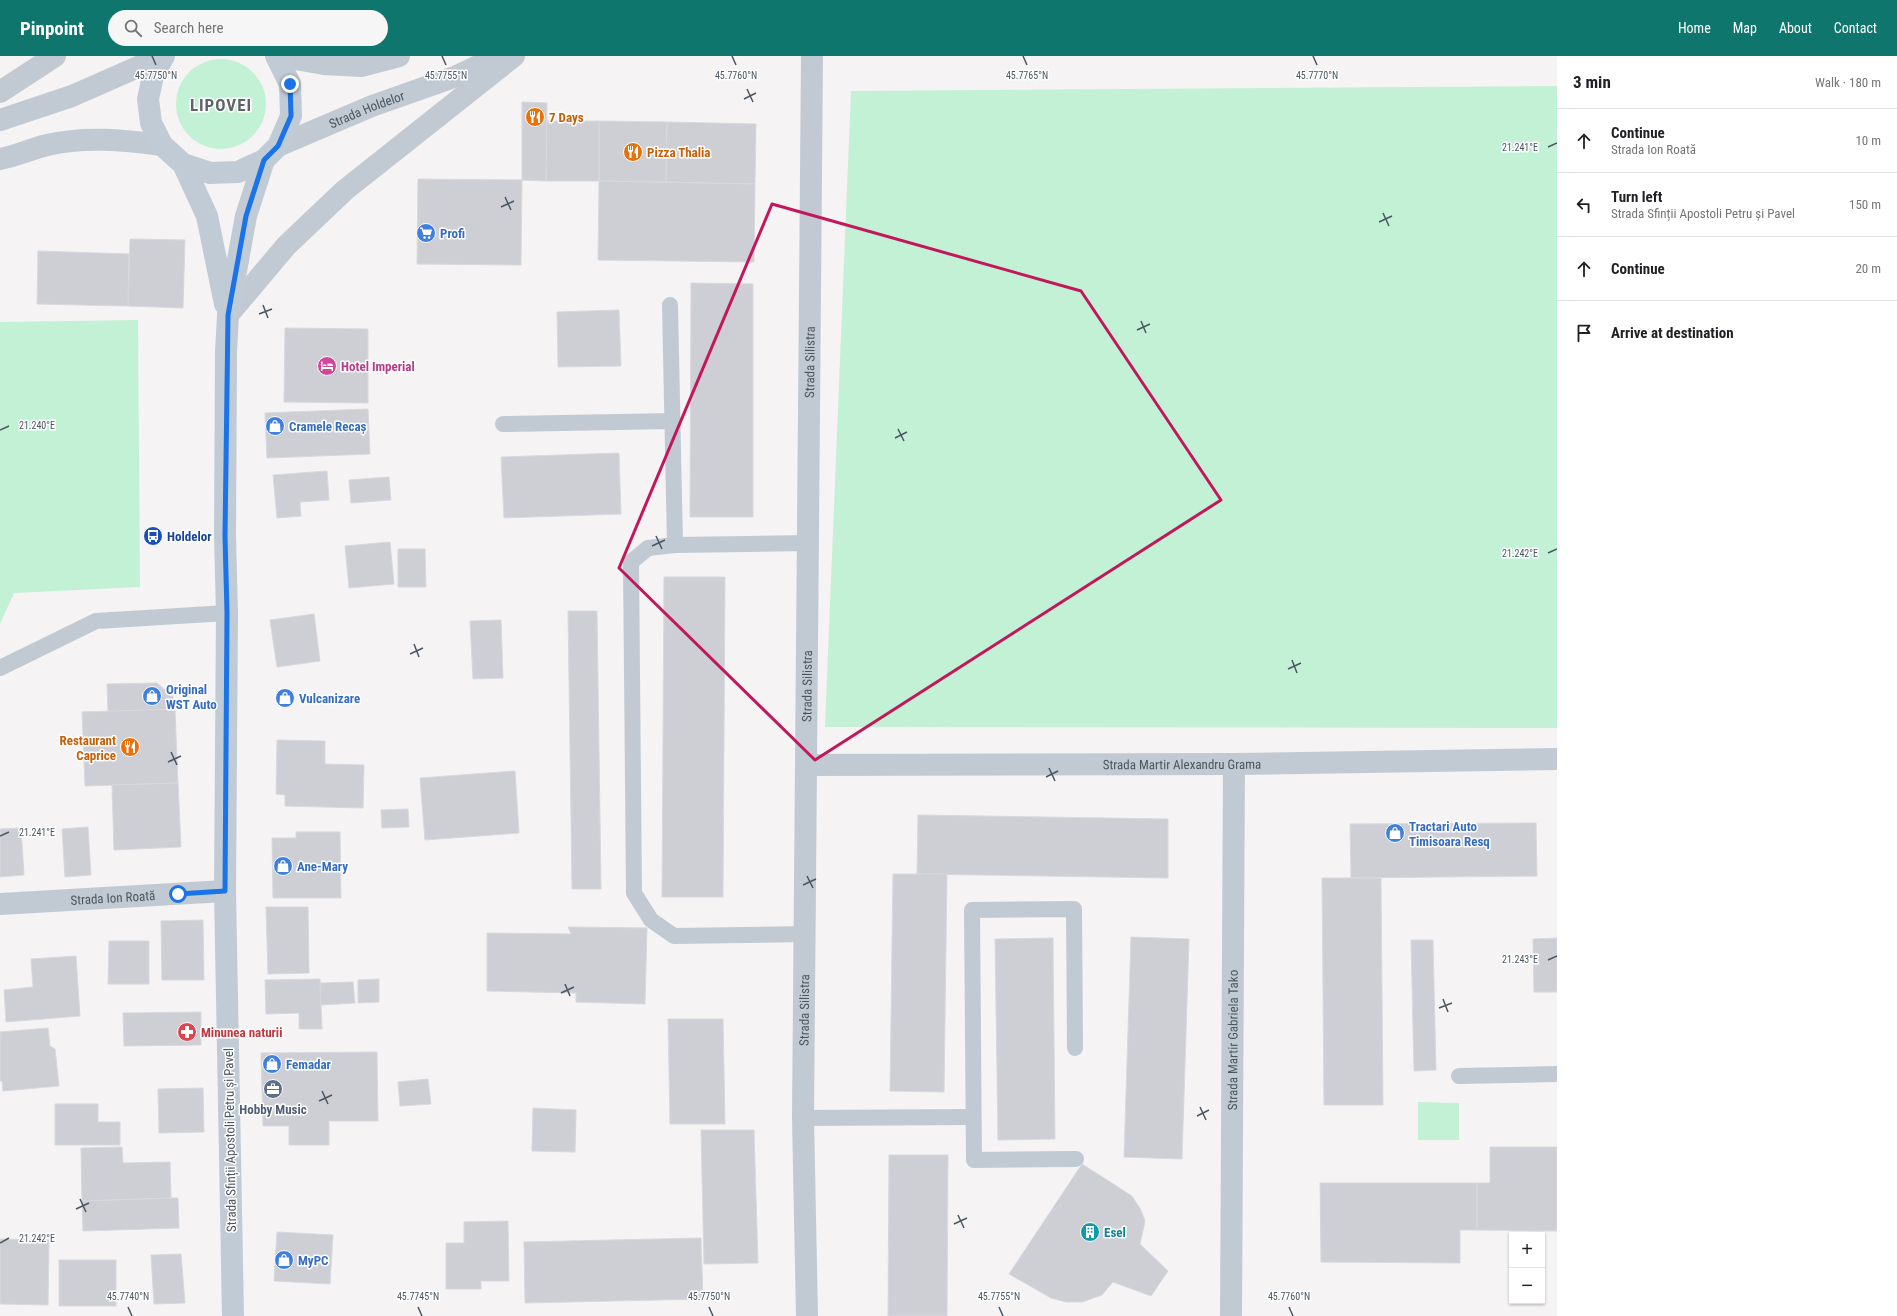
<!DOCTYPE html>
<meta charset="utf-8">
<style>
body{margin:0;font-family:"Roboto Condensed",sans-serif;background:#f6f6f6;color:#202124}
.controls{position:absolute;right:12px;bottom:12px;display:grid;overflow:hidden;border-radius:0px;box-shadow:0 1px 3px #0004}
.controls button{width:36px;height:36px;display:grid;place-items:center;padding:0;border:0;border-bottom:1px solid #e0e0e0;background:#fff;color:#202124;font:20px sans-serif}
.stop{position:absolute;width:12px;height:12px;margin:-9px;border:3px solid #1a73e8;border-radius:50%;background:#fff}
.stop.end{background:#1a73e8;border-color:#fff;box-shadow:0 1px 4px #0008}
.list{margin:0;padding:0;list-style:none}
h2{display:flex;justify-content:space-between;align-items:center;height:52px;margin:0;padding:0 16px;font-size:17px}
h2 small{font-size:13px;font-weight:400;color:#757577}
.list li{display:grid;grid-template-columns:26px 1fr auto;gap:12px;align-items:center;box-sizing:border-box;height:64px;padding:0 16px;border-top:1px solid #e0e0e0}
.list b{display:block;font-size:15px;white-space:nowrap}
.list p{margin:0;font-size:13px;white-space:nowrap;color:#757577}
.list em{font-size:13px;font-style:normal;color:#757577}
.icon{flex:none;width:22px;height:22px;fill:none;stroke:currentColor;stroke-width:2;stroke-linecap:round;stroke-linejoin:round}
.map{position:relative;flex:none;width:1557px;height:1260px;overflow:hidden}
header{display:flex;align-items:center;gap:24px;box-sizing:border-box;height:56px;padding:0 20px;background:#0f766e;color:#fff}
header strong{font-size:19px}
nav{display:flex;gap:22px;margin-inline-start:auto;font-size:14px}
.search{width:280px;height:36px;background:#f6f6f6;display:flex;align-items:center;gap:10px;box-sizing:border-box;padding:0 14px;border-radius:22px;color:#757577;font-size:15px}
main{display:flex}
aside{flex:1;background:#fff}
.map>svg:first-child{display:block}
</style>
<header>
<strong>Pinpoint</strong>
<div class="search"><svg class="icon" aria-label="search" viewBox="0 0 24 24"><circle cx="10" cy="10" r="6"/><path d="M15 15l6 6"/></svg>Search here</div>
<nav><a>Home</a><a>Map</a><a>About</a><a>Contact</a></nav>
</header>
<main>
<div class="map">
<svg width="1557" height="1260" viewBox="0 0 1557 1260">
<rect width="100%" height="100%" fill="#f5f3f3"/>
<g fill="#c3f1d5">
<circle cx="221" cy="48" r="45"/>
<path d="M1557 30V672L825 671 851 35Z"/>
<path d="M138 264 140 531 14 537 0 568V266Z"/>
<path d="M1418 1046 1459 1047V1084H1418Z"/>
</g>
<g fill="#cdcfd5" stroke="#d7d9de">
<path d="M522 46 547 47 546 125 522 124Z"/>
<path d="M547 65H599V125H546Z"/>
<path d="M599 65 667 66 666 126 599 125Z"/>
<path d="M667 66 756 68 755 128 666 126Z"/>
<path d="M418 123 522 124 521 209 417 208Z"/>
<path d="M599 125 755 128 754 206 598 204Z"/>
<path d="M130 183 185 184 183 252 128 250Z"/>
<path d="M38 195 129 198 128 250 37 248Z"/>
<path d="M691 227 753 228V461H690Z"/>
<path d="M619 254 621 310 558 311 557 256Z"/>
<path d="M285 272 368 273V347L284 346Z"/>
<path d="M368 353 370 398 267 402 265 357Z"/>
<path d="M619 397 621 458 504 462 501 401Z"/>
<path d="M327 415 329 444 300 446 301 460 277 462 273 419Z"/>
<path d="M389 421 391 444 351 447 349 424Z"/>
<path d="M390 486 394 528 349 532 345 490Z"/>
<path d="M398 493H425L426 531H398Z"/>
<path d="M664 521H725L723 841H662Z"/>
<path d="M568 555H597L601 833H572Z"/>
<path d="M314 558 320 605 277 611 270 564Z"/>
<path d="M501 564 503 622 473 623 470 565Z"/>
<path d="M157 627 174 642 175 653 108 656 107 628Z"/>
<path d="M175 653 178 727 85 730 82 656Z"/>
<path d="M277 684 325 685V708L364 709 363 752 285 750V739L276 738Z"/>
<path d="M515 715 519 777 425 784 420 722Z"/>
<path d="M178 727 181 791 114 794 112 729Z"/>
<path d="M408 753 409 771 382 772 381 754Z"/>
<path d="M918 759 1168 763V822L917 818Z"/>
<path d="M1536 767 1537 820 1351 822 1350 768Z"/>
<path d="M88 771 91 819 65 821 62 773Z"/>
<path d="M21 772 24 819 0 821V773Z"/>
<path d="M296 776H340L341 842H273L272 782H296Z"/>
<path d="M893 818H947L944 1036 890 1035Z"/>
<path d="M1322 822H1381L1383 1049H1324Z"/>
<path d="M266 851H308L309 917 268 918Z"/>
<path d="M203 864 204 924H162L161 865Z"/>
<path d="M568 871 647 872 645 948 576 946V937L487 935V877L571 878Z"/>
<path d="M1131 881 1189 883 1182 1103 1124 1101Z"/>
<path d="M1053 882 1055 1083 998 1084 995 883Z"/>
<path d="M1557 882V936H1534L1533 883Z"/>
<path d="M1411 884H1433L1436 1014 1414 1015Z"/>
<path d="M109 885H149V928H108Z"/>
<path d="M76 900 80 960 6 966 4 934 33 931 31 903Z"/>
<path d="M320 923 322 973H299V957L266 958 265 924Z"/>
<path d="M379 923V946L358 947V924Z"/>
<path d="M353 926 355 947 321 949 320 927Z"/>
<path d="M201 956V989L124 990 123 957Z"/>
<path d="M668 963H723L725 1068H670Z"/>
<path d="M48 972 50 990 55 993 59 1030 3 1035 2 1025H0V976Z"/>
<path d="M377 996 378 1065H329V1089H289V1070H263L261 997Z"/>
<path d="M428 1023 431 1048 400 1050 398 1026Z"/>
<path d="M203 1032 204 1076 159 1077 158 1033Z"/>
<path d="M55 1048H98V1066H120V1089H55Z"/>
<path d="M533 1052 576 1054 575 1096 532 1095Z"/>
<path d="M701 1074H754L758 1207 704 1208Z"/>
<path d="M122 1091 123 1107 170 1106 171 1142 82 1145 81 1092Z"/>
<path d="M1490 1091H1557V1175L1477 1174V1127H1490Z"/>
<path d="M889 1099H948L947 1260H888Z"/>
<path d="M1082 1108 1132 1140 1141 1154 1145 1165 1140 1188 1168 1215 1151 1240 1113 1226 1102 1239 1082 1246H1066L1051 1242 1009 1218Z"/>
<path d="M1320 1127H1477V1174H1460V1207L1321 1206Z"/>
<path d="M171 1142H178L179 1172 83 1175 82 1145Z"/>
<path d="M508 1165 509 1225H481V1233H446V1187H464V1166Z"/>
<path d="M277 1176 333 1179 330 1228 274 1225Z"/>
<path d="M701 1182 703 1243 525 1247 524 1186Z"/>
<path d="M0 1183 49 1184 48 1249 0 1248Z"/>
<path d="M181 1198 185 1247 154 1248 151 1199Z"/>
<rect x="59" y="1204" width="57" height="46"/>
</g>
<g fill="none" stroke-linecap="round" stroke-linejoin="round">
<g stroke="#c1cad2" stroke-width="16">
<path d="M670 249 675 489 808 487"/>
<path d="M503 368 673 365"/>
<path d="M675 489 648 492 631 506 634 837 651 864 674 880 805 878"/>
<path d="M0 612 96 565 227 557"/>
<path d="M1075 992 1074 853 972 854 974 1104 1076 1103"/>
<path d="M1459 1020 1557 1018"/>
<path d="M803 1062 973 1061"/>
</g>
<g stroke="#c1cad2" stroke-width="22">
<path d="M0 36 55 0"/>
<path d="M0 64 72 40 163 0"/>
<path d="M0 103C16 100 31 93 47 89 85 80 124 84 162 89"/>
<path id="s1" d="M807 709 1234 708 1557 703"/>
<path id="s2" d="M0 848 225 835"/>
<path id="s3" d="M807 1260 803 1062 812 0"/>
<path id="s4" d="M1231 1260 1234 708"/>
</g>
<g stroke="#c1cad2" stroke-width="22">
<path d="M278 0 324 8 361 10 399 0"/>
<path id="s5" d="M278 90 372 50 457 20 499 0"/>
<path d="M228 259 286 190 345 134 514 0"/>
</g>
<g stroke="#c1cbd6" stroke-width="22">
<path d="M164 0 153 20 148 43 151 67 162 89 183 108 210 117 238 116 264 104 278 90 291 60 290 28 276 0"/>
<path d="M183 108 207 160 225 248"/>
<path d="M233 1260 225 835 227 557 225 480 226 296 228 259 246 160 264 104"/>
</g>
</g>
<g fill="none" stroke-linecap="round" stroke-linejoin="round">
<path stroke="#1a73e8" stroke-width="5" d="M178 838 225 835 227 557 225 480 228 259 246 160 264 104 278 90 291 60 290 28"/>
</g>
<path fill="none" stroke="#c2185b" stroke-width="3" stroke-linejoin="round" d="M772 148 1081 235 1221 444 815 704 619 512Z"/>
<path fill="none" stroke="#4a5661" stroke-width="1.5" d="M152 0 156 9M442 0 446 9M732 0 736 9M1023 0 1027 9M1313 0 1317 9M747 33 753 46M744 43 756 37M1548 91 1557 87M505 141 511 154M501 151 514 145M1383 157 1389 170M1379 166 1392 160M263 249 268 262M259 258 272 253M1141 265 1146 277M1137 274 1150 268M898 373 904 385M0 374 9 370M895 382 907 376M656 480 662 493M652 490 665 484M1548 497 1557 493M414 588 419 601M410 598 423 592M1292 604 1297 617M1288 613 1301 607M171 696 177 709M168 706 181 700M1049 712 1055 725M1046 721 1058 715M0 780 9 776M807 820 813 832M803 829 816 823M1548 904 1557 900M565 928 570 940M561 937 574 931M1443 943 1448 956M1439 952 1452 947M322 1035 328 1048M319 1045 332 1039M1200 1051 1206 1064M1197 1060 1209 1054M80 1143 86 1156M76 1153 89 1147M958 1159 964 1172M954 1168 967 1162M0 1187 9 1182M128 1251 132 1260M418 1251 422 1260M709 1251 713 1260M999 1251 1003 1260M1289 1251 1293 1260"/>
<defs>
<symbol id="restaurant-disc" viewBox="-11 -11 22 22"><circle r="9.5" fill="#e8710a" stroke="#fff"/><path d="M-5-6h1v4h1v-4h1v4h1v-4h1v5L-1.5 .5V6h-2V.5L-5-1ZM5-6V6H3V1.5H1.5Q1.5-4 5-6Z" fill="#fff"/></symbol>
<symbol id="supermarket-disc" viewBox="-11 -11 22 22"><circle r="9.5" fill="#3f7fe0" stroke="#fff"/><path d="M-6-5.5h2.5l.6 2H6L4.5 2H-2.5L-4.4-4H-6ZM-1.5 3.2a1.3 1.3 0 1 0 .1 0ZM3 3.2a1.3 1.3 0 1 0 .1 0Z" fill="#fff"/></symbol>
<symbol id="hotel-disc" viewBox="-11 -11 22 22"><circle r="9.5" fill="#d1479c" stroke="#fff"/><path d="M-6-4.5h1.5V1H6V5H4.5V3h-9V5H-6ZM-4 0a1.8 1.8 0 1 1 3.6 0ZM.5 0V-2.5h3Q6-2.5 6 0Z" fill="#fff"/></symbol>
<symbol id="shop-disc" viewBox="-11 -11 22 22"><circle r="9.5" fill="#3f7fe0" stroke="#fff"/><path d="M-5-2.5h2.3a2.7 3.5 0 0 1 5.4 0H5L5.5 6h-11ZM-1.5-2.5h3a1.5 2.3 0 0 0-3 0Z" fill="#fff"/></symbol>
<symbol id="bus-disc" viewBox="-11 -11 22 22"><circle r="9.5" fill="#1a4fb4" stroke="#fff"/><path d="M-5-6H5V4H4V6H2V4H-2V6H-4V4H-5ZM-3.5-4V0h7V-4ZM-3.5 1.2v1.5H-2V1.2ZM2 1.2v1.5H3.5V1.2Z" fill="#fff"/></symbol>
<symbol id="pharmacy-disc" viewBox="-11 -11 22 22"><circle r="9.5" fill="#e0444e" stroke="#fff"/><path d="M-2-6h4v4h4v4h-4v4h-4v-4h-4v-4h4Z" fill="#fff"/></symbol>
<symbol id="office-disc" viewBox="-11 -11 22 22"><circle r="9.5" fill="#5c6f8a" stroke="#fff"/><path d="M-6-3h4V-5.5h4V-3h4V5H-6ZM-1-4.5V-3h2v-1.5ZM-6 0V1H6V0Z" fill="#fff"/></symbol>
<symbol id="building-disc" viewBox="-11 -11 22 22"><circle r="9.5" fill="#0f9aa8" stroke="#fff"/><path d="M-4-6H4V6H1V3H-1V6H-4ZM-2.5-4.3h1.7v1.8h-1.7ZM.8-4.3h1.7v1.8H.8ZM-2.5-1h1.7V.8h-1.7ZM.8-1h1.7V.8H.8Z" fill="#fff"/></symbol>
</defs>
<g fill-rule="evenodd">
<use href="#restaurant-disc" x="524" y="50" width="22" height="22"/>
<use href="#restaurant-disc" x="622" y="85" width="22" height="22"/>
<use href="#supermarket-disc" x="415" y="166" width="22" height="22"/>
<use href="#hotel-disc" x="316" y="299" width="22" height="22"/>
<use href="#shop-disc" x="264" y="359" width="22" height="22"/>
<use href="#bus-disc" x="142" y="469" width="22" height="22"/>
<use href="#shop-disc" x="141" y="629" width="22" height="22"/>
<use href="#shop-disc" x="274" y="631" width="22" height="22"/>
<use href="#restaurant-disc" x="119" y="680" width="22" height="22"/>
<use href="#shop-disc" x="1384" y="766" width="22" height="22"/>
<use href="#shop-disc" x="272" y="799" width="22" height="22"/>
<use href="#pharmacy-disc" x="176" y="965" width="22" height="22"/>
<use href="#shop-disc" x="261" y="997" width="22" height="22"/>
<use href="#office-disc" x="262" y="1022" width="22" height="22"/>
<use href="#building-disc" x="1079" y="1165" width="22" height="22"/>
<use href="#shop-disc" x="273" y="1193" width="22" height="22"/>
</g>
<g text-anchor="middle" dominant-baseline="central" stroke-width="3" stroke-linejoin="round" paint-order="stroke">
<g font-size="13" fill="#4a5661" stroke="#fff">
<text stroke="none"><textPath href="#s5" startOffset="96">Strada Holdelor</textPath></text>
<text stroke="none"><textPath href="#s3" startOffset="954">Strada Silistra</textPath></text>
<text stroke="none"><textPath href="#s3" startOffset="630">Strada Silistra</textPath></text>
<text stroke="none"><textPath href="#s1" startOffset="375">Strada Martir Alexandru Grama</textPath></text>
<text stroke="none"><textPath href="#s2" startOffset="113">Strada Ion Roată</textPath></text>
<text stroke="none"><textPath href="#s3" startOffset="306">Strada Silistra</textPath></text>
<text stroke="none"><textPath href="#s4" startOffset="276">Strada Martir Gabriela Tako</textPath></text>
<text transform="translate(230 1084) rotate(-91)">Strada Sfinții Apostoli Petru și Pavel</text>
</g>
<g font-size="13" font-weight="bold" fill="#c56008" stroke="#fff" text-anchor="start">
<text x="549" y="61">7 Days</text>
<text x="647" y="96">Pizza Thalia</text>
<text x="116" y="684" text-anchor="end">Restaurant<tspan x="116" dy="15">Caprice</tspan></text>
</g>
<g font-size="13" font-weight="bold" fill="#366cbe" stroke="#fff" text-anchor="start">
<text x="440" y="177">Profi</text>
<text x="289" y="370">Cramele Recaș</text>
<text x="166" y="633">Original<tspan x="166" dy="15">WST Auto</tspan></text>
<text x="299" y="642">Vulcanizare</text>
<text x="1409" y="770">Tractari Auto<tspan x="1409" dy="15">Timisoara Resq</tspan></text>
<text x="297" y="810">Ane-Mary</text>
<text x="286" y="1008">Femadar</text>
<text x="298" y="1204">MyPC</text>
</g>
<g font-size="13" font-weight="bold" fill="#b23c85" stroke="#fff" text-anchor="start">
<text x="341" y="310">Hotel Imperial</text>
</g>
<g font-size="13" font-weight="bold" fill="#164399" stroke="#fff" text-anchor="start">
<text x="167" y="480">Holdelor</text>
</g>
<g font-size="13" font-weight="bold" fill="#be3a42" stroke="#fff" text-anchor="start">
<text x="201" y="976">Minunea naturii</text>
</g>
<g font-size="13" font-weight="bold" fill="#4e5e75" stroke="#fff">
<text x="273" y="1053">Hobby Music</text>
</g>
<g font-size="13" font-weight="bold" fill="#0d838f" stroke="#fff" text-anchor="start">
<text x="1104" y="1176">Esel</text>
</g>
<g font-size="17" font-weight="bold" letter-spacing="1" fill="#5f6368" stroke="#fff">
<text x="221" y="49">LIPOVEI</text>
</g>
</g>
<g font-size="10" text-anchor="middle" fill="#4a5661" stroke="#fff" stroke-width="3" stroke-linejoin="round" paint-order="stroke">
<text x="156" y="23">45.7750°N</text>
<text x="446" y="23">45.7755°N</text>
<text x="736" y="23">45.7760°N</text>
<text x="1027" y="23">45.7765°N</text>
<text x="1317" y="23">45.7770°N</text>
<text x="1520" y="95">21.241°E</text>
<text x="37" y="373">21.240°E</text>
<text x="1520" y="501">21.242°E</text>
<text x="37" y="780">21.241°E</text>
<text x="1520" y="907">21.243°E</text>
<text x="37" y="1186">21.242°E</text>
<text x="128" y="1244">45.7740°N</text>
<text x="418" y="1244">45.7745°N</text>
<text x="709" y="1244">45.7750°N</text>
<text x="999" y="1244">45.7755°N</text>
<text x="1289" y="1244">45.7760°N</text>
</g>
</svg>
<div class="controls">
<button>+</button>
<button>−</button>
</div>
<div class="stop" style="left:178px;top:838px"></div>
<div class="stop end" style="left:290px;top:28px"></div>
</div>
<aside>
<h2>3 min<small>Walk · 180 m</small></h2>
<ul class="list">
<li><svg class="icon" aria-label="ahead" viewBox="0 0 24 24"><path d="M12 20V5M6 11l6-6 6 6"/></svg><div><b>Continue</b><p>Strada Ion Roată</p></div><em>10 m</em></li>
<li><svg class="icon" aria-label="left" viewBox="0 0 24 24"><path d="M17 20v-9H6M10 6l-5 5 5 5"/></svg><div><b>Turn left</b><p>Strada Sfinții Apostoli Petru și Pavel</p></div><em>150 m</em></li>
<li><svg class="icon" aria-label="ahead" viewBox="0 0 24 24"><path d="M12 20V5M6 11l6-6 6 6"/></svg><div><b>Continue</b></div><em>20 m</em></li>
<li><svg class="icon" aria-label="arrive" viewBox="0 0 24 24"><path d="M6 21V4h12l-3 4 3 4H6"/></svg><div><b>Arrive at destination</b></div></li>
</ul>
</aside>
</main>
